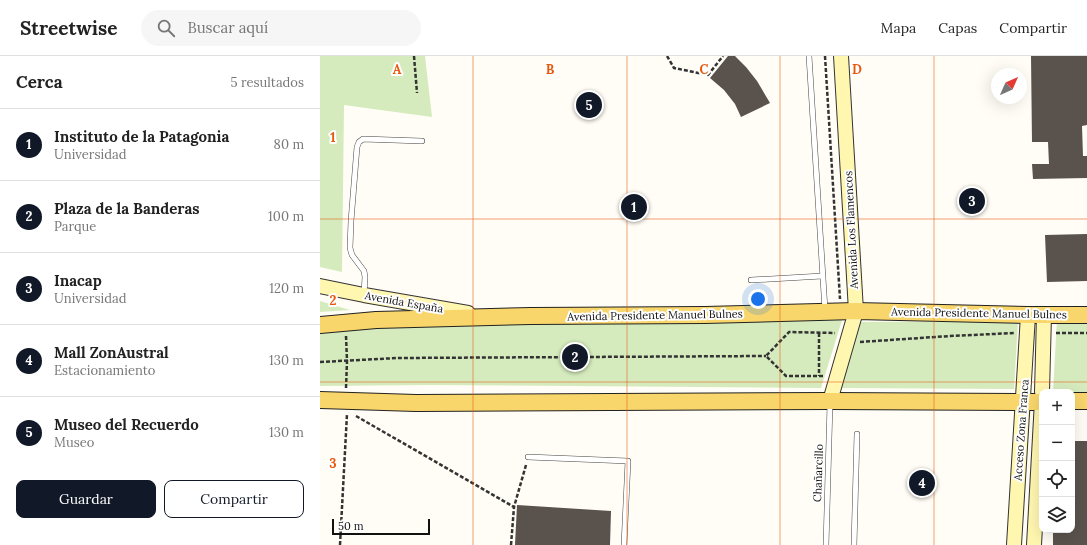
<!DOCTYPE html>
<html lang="es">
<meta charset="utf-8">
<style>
body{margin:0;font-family:Lora,serif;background:#f6f6f6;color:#222}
.controls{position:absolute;right:12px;bottom:12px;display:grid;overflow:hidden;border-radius:8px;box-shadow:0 4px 16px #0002}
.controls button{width:36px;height:36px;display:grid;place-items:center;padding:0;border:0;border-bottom:1px solid #e0e0e0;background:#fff;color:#222;font:20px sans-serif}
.compass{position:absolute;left:671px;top:12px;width:36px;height:36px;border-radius:50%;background:#fff;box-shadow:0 4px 16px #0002;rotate:45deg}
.scale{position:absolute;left:12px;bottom:10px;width:98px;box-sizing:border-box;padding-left:4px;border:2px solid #111;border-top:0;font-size:11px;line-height:14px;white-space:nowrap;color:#111;-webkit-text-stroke:3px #fff;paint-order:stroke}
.you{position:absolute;left:438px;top:243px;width:14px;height:14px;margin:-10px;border:3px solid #fff;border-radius:50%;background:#1a73e8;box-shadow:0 0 0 6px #1a73e833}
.badge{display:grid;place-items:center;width:26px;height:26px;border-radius:50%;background:#111827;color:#fff;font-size:13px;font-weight:700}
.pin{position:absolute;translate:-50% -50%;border:2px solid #fff;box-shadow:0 1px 4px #0006}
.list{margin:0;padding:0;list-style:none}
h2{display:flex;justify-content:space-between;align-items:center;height:52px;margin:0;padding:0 16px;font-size:17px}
h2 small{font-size:13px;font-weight:400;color:#767676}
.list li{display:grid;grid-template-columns:26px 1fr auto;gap:12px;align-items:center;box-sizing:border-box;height:72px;padding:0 16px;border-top:1px solid #e0e0e0}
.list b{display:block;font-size:15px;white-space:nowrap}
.list p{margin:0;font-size:13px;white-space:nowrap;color:#767676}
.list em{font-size:13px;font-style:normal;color:#767676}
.actions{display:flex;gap:8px;padding:12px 16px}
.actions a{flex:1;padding:9px 0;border:1px solid #111827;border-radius:8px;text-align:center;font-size:14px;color:#111827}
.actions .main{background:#111827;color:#fff}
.icon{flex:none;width:22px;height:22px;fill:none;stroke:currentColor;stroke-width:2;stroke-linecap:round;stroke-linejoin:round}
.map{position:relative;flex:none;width:767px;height:489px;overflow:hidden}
header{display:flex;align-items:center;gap:24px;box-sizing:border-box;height:56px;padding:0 20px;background:#fff;border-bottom:1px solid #e0e0e0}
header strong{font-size:19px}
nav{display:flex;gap:22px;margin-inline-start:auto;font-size:14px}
.search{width:280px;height:36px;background:#f6f6f6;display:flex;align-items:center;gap:10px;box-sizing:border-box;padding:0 14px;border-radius:22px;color:#767676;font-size:15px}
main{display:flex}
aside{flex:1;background:#fff}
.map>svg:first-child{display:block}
</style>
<header>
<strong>Streetwise</strong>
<div class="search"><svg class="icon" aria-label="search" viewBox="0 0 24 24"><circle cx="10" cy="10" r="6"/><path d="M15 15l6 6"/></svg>Buscar aquí</div>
<nav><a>Mapa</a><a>Capas</a><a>Compartir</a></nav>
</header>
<main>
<aside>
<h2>Cerca<small>5 resultados</small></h2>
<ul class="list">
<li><span class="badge">1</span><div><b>Instituto de la Patagonia</b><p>Universidad</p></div><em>80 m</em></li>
<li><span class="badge">2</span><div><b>Plaza de la Banderas</b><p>Parque</p></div><em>100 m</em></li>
<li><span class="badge">3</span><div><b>Inacap</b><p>Universidad</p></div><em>120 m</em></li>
<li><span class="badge">4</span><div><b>Mall ZonAustral</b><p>Estacionamiento</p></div><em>130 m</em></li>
<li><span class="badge">5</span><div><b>Museo del Recuerdo</b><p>Museo</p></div><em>130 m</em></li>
</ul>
<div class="actions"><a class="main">Guardar</a><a>Compartir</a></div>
</aside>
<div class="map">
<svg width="767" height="489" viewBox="0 0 767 489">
<rect width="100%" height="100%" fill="#fffdf5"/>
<g fill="#d5ebbd">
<path d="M0 0H105L112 61 24 49 22 216 0 211Z"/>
<path d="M0 245 30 254 0 256Z"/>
<path d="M737 263H767V337L733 336Z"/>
<path d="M522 264 501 332 109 329 0 330V274L128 266Z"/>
<path d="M698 265 694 333 520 332 537 266Z"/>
</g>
<g fill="#5a524d">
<path d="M408 0H415L426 11 437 25 450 47 421 61 415 48 404 34 390 22Z"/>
<path d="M711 0H767V69L762 70 763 100H767V122L713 123 712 108H729L728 86H712Z"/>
<path d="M767 178V225L727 226 725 179Z"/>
<path d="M752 385H767V489H733V474H752Z"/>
<path d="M197 449 291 455 290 489H195Z"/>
</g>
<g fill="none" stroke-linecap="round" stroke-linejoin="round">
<defs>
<g id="lane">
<path d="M489 0 505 254"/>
<path d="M431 224 502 220"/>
<path d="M44 238 45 221 44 215 32 199 30 192 31 165 37 91 39 86 43 83 102 85"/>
<path d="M208 401 308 405 304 489"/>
<path d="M506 489 510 348"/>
<path d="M534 489 537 378"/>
</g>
<g id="secondary">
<path d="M0 230 44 239 148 257"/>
<path d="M722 336 724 259"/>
<path d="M510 345 536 255 521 0"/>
<path d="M694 489 708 259"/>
<path d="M714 489 722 345"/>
</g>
<g id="primary">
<path d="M0 269 56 264 211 260 385 259 536 255 708 259H767"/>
<path d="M0 344 96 347 510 345 722 346"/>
<path d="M752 345H767"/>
</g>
</defs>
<use href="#lane" stroke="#444" stroke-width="6"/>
<use href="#secondary" stroke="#333" stroke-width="16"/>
<use href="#primary" stroke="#222" stroke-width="18"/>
<g stroke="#333" stroke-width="2.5" stroke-dasharray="4 2" stroke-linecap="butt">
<path d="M94 0 97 37"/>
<path d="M347 0 354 12 388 19 403 0"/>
<path d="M505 0 520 243"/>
<path d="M499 277V320"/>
<path d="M736 277H767"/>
<path d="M540 286 630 280 695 277"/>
<path d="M0 306 78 302 446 300"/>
<path d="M503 320H466L446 300 469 276 515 277"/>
<path d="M26 332 27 305 26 280"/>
<path d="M36 360 194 451 206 409"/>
<path d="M20 489 27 358"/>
<path d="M191 489 194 451"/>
</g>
<use href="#lane" stroke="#fff" stroke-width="5"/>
<use href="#secondary" stroke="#fff6b0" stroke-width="14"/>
<use href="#primary" stroke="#f9d66b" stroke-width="16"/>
</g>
<path fill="none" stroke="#e8590c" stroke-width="1" stroke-opacity="0.55" d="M153 0V489M307 0V489M460 0V489M614 0V489M0 163H767M0 326H767"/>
<g text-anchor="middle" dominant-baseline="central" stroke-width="4" stroke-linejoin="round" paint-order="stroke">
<g font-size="11" fill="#111" stroke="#fff">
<text transform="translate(531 174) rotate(-93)">Avenida Los Flamencos</text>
<text transform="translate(84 246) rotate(10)">Avenida España</text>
<text transform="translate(659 257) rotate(1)">Avenida Presidente Manuel Bulnes</text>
<text transform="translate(335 259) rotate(-1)">Avenida Presidente Manuel Bulnes</text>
<text transform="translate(701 374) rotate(-86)">Acceso Zona Franca</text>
<text transform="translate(498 417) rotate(-88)">Chañarcillo</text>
</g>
</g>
<g font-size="13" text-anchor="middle" font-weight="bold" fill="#e8590c" stroke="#fff" stroke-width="4" stroke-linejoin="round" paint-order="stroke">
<text x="77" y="18">A</text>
<text x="230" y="18">B</text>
<text x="384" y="18">C</text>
<text x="537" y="18">D</text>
<text x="13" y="86">1</text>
<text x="13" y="249">2</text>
<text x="13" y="412">3</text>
</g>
</svg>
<div class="controls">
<button>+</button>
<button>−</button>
<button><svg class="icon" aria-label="locate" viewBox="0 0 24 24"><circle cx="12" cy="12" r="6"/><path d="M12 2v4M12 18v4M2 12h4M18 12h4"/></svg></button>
<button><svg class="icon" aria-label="layers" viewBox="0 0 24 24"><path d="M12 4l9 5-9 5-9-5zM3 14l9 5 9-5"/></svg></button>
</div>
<svg class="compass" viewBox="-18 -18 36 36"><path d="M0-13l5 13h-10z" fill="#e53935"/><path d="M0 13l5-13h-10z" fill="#767676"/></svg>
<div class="scale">50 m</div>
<div class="you"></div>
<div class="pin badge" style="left:314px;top:151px">1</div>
<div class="pin badge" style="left:255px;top:301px">2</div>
<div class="pin badge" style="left:652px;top:145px">3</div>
<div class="pin badge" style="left:602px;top:427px">4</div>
<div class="pin badge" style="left:269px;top:49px">5</div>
</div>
</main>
